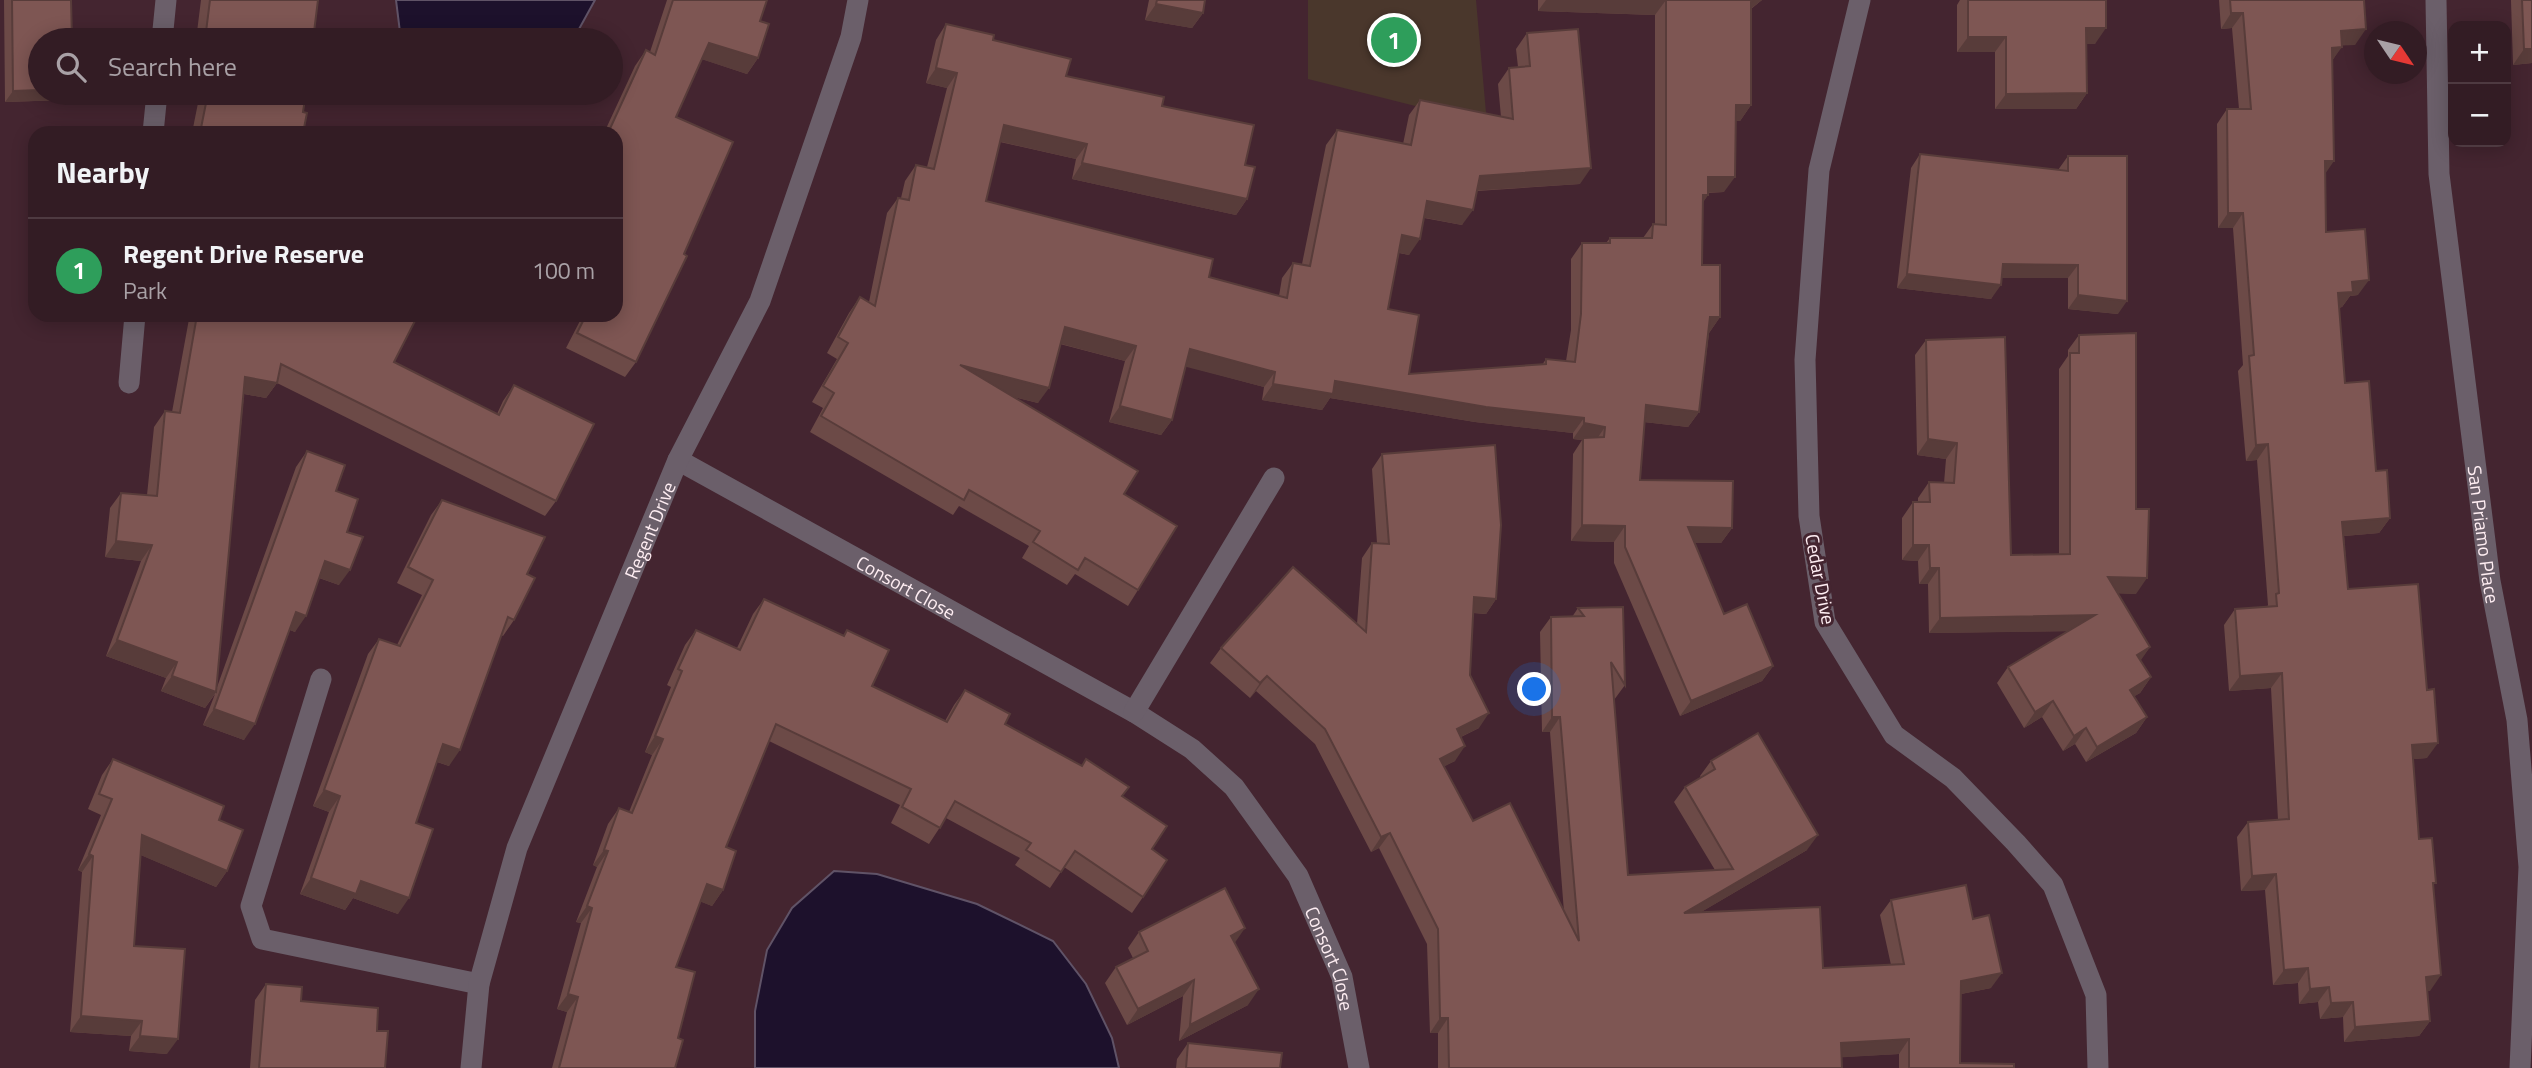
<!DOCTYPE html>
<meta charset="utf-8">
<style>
body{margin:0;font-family:"Titillium Web",sans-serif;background:#3b252c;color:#f1f3f6}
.controls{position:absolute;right:21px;top:21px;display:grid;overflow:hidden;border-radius:14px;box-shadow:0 4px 18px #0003}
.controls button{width:63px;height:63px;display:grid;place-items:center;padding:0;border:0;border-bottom:2px solid #4e3a41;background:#331c24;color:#f1f3f6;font:35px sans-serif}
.compass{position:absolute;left:2364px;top:21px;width:63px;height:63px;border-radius:50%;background:#331c24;box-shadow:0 4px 18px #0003;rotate:125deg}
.you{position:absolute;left:1535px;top:690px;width:24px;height:24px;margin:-18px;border:5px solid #fff;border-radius:50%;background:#1a73e8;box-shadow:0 0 0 10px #1a73e833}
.badge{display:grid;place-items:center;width:46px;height:46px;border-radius:50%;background:#8bbbb9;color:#fff;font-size:23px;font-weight:700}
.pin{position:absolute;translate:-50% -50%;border:4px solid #fff;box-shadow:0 2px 7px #0006}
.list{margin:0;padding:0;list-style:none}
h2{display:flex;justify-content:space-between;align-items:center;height:91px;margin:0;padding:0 28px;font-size:30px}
h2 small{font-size:23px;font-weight:400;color:#a9a1a6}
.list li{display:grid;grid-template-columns:46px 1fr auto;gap:21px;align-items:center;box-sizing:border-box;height:105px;padding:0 28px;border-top:2px solid #4e3a41}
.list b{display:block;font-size:26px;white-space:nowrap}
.list p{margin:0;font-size:23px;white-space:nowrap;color:#a9a1a6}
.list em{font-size:23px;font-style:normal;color:#a9a1a6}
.icon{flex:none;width:38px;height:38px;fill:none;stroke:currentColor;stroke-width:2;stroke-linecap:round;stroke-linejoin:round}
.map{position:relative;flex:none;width:2532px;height:1068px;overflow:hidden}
.search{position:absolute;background:#331c24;box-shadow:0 4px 18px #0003;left:28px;top:28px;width:595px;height:77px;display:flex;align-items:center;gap:18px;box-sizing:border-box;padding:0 24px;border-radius:38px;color:#a9a1a6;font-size:26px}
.panel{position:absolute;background:#331c24;box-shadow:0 4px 18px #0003;left:28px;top:126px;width:595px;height:196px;border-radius:21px}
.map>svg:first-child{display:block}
</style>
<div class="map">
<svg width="2532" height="1068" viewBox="0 0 2532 1068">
<rect width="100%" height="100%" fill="#442530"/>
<path fill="#4a372c" d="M1308 0H1476L1487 124 1308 79Z"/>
<g fill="#1d112c" stroke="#605367" stroke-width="2">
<path d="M396 0H595L573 40H401Z"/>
<path d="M834 871 877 874 977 904 1053 941 1086 984 1112 1038 1119 1068H755V1011L767 950 792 908Z"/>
</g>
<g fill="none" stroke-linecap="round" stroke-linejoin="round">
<g stroke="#6b5f6a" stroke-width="21">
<path d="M1860 0 1819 170 1805 360 1809 516 1825 622 1894 735 1953 778 2016 843 2053 885 2096 995 2098 1068"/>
<path id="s1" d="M2436 0 2439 174 2490 581 2517 720 2529 867 2520 1068"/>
<path d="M162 40 166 0"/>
<path d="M153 133 157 93"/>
<path d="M129 383 135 315"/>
<path id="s2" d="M678 460 1134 712 1192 749 1234 787 1298 876 1342 977 1359 1068"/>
<path d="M321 679 251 906 262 939 479 984"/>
<path d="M1134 712 1274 478"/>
<path id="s3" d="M471 1068 479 984 517 848 678 460 760 301 851 37 858 0"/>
</g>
</g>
<g fill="#6c4a47">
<path d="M4 0H71L40 93H70L65 100 5 102Z"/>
<path d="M201 0H318L313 40H196Z"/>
<path d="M667 0H767L760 21 758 58 747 74 702 59 676 117 636 362 625 377 566 348 583 315H616V133H604L635 66 646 50 650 52Z"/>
<path d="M1149 0H1205L1203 13 1192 28 1145 20Z"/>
<path d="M1538 0H1762L1751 9V105L1740 121H1735L1724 192 1708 193V195L1702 203V265L1720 317 1709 333 1699 412 1688 427 1644 422 1640 480 1732 528 1721 543H1694L1724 614 1773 666 1762 681 1680 716 1614 563V542L1571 541 1573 454 1582 440 1573 439V433L1475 422 1330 398 1322 410 1262 400 1264 387 1186 366 1172 420 1161 435 1109 422 1125 361 1060 344 1038 403 1014 397 1124 494 1138 590 1128 606 1075 574 1067 585 1022 558 1029 546 959 506 953 515 810 432 823 408 812 402 837 359 827 353 849 313 860 297 869 302 887 213 898 198H901L905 181 916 165 927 167 947 88 926 83 936 40 946 24 993 40 1066 76 1162 106 1245 165 1247 199 1236 215 1072 179 1076 159 1000 142 986 201 1209 277 1279 296 1282 278 1293 263 1302 264 1326 145 1337 130 1403 144 1409 115 1420 100 1501 117 1498 84 1509 68 1518 67 1516 49 1527 33 1580 184 1477 191 1462 225 1424 218 1409 255 1399 253 1388 309 1409 374 1542 365 1546 359 1566 361 1571 330V259L1582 243H1606L1610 238H1643L1653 224 1655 225V15L1538 11Z"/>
<path d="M1960 0H2106L2095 44H2086L2087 93 2076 109H1995V52H1957V5Z"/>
<path d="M2219 0H2364L2355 45H2342L2332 61 2325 173 2326 232 2358 295 2350 296 2342 307 2339 308 2345 383 2376 471 2390 518 2379 533 2344 536 2348 589 2427 758 2413 759 2419 839 2434 886 2430 991H2427L2430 1021 2419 1036 2344 1042 2343 1017 2320 1019 2318 1002 2299 1004 2298 983 2273 985 2265 890 2241 891 2237 837 2248 822 2278 820 2271 688 2229 691 2224 625 2235 609 2267 607 2268 605 2257 460 2246 461 2238 371 2243 365 2233 228H2218L2217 124 2227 109H2239L2232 28 2221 29Z"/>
<path d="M2511 0H2532V63L2513 65Z"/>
<path d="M200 93H306L303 112V133H192Z"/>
<path d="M1920 154 2058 170 2068 156 2118 314 2068 309V278H2002L1991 299 1897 288 1911 168Z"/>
<path d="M184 315H418L394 362 497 414 503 401 514 385 556 501 545 516 277 383 266 398 244 394 216 690 296 467 307 451 336 491 347 532 339 585 319 578 295 632 290 630 244 740 203 725 215 694 205 708 161 691 166 678 106 656 141 561 105 557 110 508 121 493 147 495 154 427 165 411 172 412 189 319 184 318Z"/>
<path d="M2079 335 2136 594 2118 593 2150 647 2140 660 2151 677 2140 693 2134 696 2147 717 2136 733 2086 762 2075 744 2063 751 2042 717 2024 728 1997 683 2008 667 2069 631 1929 633 1928 584H1919L1918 561 1902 560V518L1913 502H1918V498L1929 482 1944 483 1946 459 1917 455 1915 355 1926 340 2011 555 2059 554V369L2068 356V350Z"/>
<path d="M1382 454 1496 599 1486 614 1473 613 1470 675 1479 728 1461 737 1455 761 1444 766 1473 821 1564 912 1550 732H1542L1540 632 1551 617H1572L1578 608 1625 685 1614 700 1628 875 1715 870 1674 802 1685 787 1701 778 1700 776 1711 761 1807 850 1701 912 1823 968 1891 965 1880 915 1891 900 1973 919 1991 988 1961 994 1960 1063 2014 1068H1899V1054L1842 1057V1068H1438V1033H1430L1427 944 1379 848 1371 852 1315 744 1256 691 1250 698 1210 663 1221 648 1357 624 1362 558 1372 543H1377L1372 469Z"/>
<path d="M442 500 527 574 514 620 503 636 501 635 449 766 437 762 416 823 398 914 353 898 345 910 300 894 329 812 313 806 368 654 379 639 397 645 422 595 397 583 431 515Z"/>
<path d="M764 599 843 636 847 630 872 686 945 721 954 705 965 690 1005 724 1122 796 1152 849 1143 897 1132 913 1064 867 1050 888 1015 865 1020 858 946 818 929 844 891 823 900 805 769 741 726 847 723 890 712 906 700 901 676 967 678 1038 675 1068H552L567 1012 557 1009 581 923 576 922 597 867 593 865 608 824 619 808 629 812 652 755 645 752 671 687 667 685 685 645 696 630 737 648 753 614Z"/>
<path d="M113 759 219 820 227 871 216 887 141 855 134 946 167 1054 129 1051 131 1036 70 1032 82 872 78 870 101 815 88 809 102 775Z"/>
<path d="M1139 932 1235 943 1248 1005 1179 1041 1183 996 1127 1025 1105 983 1116 967 1133 958 1128 948Z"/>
<path d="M266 984 301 1001 377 1031 385 1068H250L255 1000Z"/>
<path d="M1188 1043 1280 1068H1176L1177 1059Z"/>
</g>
<g fill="#583c3a">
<path d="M1546 0H1666L1655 15 1538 11Z"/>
<path d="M1753 0H1762L1740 17 1751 2Z"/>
<path d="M1156 4 1203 13 1192 28 1145 20Z"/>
<path d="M2231 13H2243L2232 28 2221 29Z"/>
<path d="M2086 28H2106L2095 44H2075Z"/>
<path d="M2366 29 2355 45 2330 46 2341 31Z"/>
<path d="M1968 37H2006L1995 52H1957Z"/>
<path d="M709 43 758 58 747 74 698 58Z"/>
<path d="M2342 47 2331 62 2332 48Z"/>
<path d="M2524 49H2532V63L2513 65Z"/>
<path d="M936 68 957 73 947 88 926 83Z"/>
<path d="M40 90V93H70L65 100 5 102 13 91Z"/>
<path d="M2087 93 2076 109H1995L2006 94Z"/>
<path d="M1736 105H1751L1740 121H1725Z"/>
<path d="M1004 125 1087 144 1076 159 993 140Z"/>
<path d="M2325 161H2334L2323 177Z"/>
<path d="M1082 163 1247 199 1236 215 1072 179Z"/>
<path d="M1591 168 1580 184 1469 191 1480 176Z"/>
<path d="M1708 177H1735L1724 192 1697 193Z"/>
<path d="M1703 195H1708L1698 210Z"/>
<path d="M1427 201 1473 210 1462 225 1416 216Z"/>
<path d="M2228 213H2243L2233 228H2218Z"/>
<path d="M1402 235 1420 239 1409 255 1391 251Z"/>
<path d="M2003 264 2078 265 2068 278H1994Z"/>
<path d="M1907 274 2001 285 1991 299 1897 288Z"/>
<path d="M2369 280 2358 295 2350 296 2342 307 2327 309 2338 293 2352 282Z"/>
<path d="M2078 295 2127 301 2118 314 2068 309Z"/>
<path d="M186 315H191L189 319 184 318Z"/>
<path d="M1710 317H1720L1709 333H1699Z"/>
<path d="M1065 327 1136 346 1125 361 1054 342Z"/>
<path d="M1190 349 1275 372 1264 387 1179 365Z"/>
<path d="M960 365 1049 388 1038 403 950 381Z"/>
<path d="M245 377 277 383 266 398 234 392Z"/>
<path d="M1335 381 1584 418 1573 433 1475 422 1330 398 1322 410 1262 400 1273 384Z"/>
<path d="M1646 405 1699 412 1688 427 1635 421Z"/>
<path d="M1120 406 1172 420 1161 435 1109 422Z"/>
<path d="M1584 423 1605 427 1594 443 1583 438 1582 440 1573 439Z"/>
<path d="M1928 439 1957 443 1946 459 1917 455Z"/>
<path d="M2268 444 2257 460 2246 461 2256 445Z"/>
<path d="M2390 518 2379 533 2332 537 2342 522Z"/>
<path d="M1582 525 1625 526 1614 542 1571 541Z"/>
<path d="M1688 527 1732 528 1721 543H1677Z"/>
<path d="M116 541 152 545 141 561 105 557Z"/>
<path d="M1913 545H1929L1918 561 1902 560Z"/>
<path d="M325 561 350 570 339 585 314 576Z"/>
<path d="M1930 568H1939L1928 584H1919Z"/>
<path d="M2108 577 2147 578 2136 594 2097 593Z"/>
<path d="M1474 597 1496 599 1486 614 1464 612Z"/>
<path d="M296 612 306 616 295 632 285 628Z"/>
<path d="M2095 615 2084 631 1929 633 1940 618Z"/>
<path d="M117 640 177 662 166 678 106 656Z"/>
<path d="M2150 647 2139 663 2137 655Z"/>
<path d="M1773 666 1762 681 1680 716 1691 701Z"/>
<path d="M2282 673 2271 688 2229 691 2240 676Z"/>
<path d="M172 676 216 692 205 708 161 691Z"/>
<path d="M1267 676 1256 691 1250 698 1260 683Z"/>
<path d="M2151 677 2140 693 2119 706 2130 690Z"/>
<path d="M2053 701 2042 717 2024 728 2035 712Z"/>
<path d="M214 709 255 724 244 740 203 725Z"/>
<path d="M1489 713 1479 728 1446 744 1457 729Z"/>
<path d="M1552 717H1560L1550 732H1542Z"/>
<path d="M2147 717 2136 733 2086 762 2097 747Z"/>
<path d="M2086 728 2075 744 2063 751 2074 736Z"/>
<path d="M655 736 663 739 652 755 645 752Z"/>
<path d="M2438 743 2427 758 2401 760 2412 745Z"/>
<path d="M443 744 460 750 449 766 432 760Z"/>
<path d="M1465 746 1455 761 1430 774 1440 759Z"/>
<path d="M324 790 340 796 329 812 313 806Z"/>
<path d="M1390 833 1379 848 1371 852 1381 837Z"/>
<path d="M142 835 227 871 216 887 131 851Z"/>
<path d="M1818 835 1807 850 1674 928 1684 913Z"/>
<path d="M604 850 608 851 597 867 593 865Z"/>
<path d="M89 854 93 856 82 872 78 870Z"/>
<path d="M2276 874 2265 890 2241 891 2252 876Z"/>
<path d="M311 878 361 881 409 898 398 914 353 898 345 910 300 894Z"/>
<path d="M707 884 723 890 712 906 696 900Z"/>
<path d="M587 906 592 908 581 923 576 922Z"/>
<path d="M1245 928 1234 944 1231 936Z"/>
<path d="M2308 968 2298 983 2273 985 2284 970Z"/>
<path d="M2002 973 1991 988 1951 996 1961 981Z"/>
<path d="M2441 975 2430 991 2415 992 2426 977Z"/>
<path d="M1194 980 1183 996 1127 1025 1138 1009Z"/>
<path d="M2329 987 2318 1002 2299 1004 2310 989Z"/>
<path d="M1259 989 1248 1005 1179 1041 1190 1025Z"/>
<path d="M568 994 578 997 567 1012 557 1009Z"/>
<path d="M2353 1002 2343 1017 2320 1019 2331 1003Z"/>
<path d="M81 1016 142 1021 131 1036 70 1032Z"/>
<path d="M1440 1018H1448L1438 1033H1430Z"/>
<path d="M2430 1021 2419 1036 2344 1042 2355 1027Z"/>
<path d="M140 1036 178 1039 167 1054 129 1051Z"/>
<path d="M1909 1039 1899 1054 1831 1058 1841 1043Z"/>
</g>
<g fill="#7e5653" stroke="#583c3a" stroke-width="2">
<path d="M12 0H71L72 40H40V90L13 91Z"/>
<path d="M210 0H318L313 40H205Z"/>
<path d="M673 0H767L760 21 769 24 758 58 709 43 676 117 733 142 684 254 687 256 636 362 577 333 586 315H616V133H608L646 50 655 55Z"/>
<path d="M1157 0H1205L1203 13 1156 4Z"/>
<path d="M1666 0H1753L1751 2V105H1736L1735 177H1708V195H1703L1702 265H1720V317H1710L1699 412 1646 405 1640 480 1733 481 1732 528 1688 527 1724 614 1747 604 1773 666 1691 701 1625 547V526L1582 525 1583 438 1604 437 1605 427 1584 423V418L1486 407 1335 381 1333 394 1273 384 1275 372 1190 349 1172 420 1120 406 1136 346 1065 327 1049 388 960 365 1138 471 1124 494 1177 526 1138 590 1085 558 1078 570 1033 542 1040 531 969 490 964 500 821 416 834 393 823 386 848 343 838 337 860 297 875 306 898 198 909 200 916 165 934 169 957 73 936 68 946 24 994 35 993 40 1071 59 1066 76 1164 97 1162 106 1254 125 1245 165 1255 167 1247 199 1082 163 1087 144 1004 125 986 201 1213 259 1209 277 1287 298 1293 263 1310 266 1337 130 1411 145 1420 100 1513 119 1509 68 1530 66 1527 33 1578 29 1591 168 1480 176 1473 210 1427 201 1420 239 1402 235 1388 309 1419 315 1409 374 1546 364V359L1575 362 1581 314 1582 243H1610V238H1652L1653 224 1666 225Z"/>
<path d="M1968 0H2106V28H2086L2087 93 2006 94V37H1968Z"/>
<path d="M2230 0H2364L2366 29 2341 31 2342 47 2332 48 2334 161H2325L2326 232 2365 229 2369 280 2352 282 2353 292 2338 293 2345 383 2369 381 2376 471 2387 470 2390 518 2342 522 2348 589 2418 584 2427 690 2434 689 2438 743 2412 745 2419 839 2432 838 2436 883H2433L2441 975 2426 977 2430 1021 2355 1027 2353 1002 2331 1003 2329 987 2310 989 2308 968 2284 970 2276 874 2252 876 2248 822 2289 819 2282 673 2240 676 2235 609 2277 606 2276 594 2279 593 2268 444 2256 445 2249 356 2254 355 2243 213H2228L2227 109H2251L2243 13H2231Z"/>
<path d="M2522 0H2532V49H2524Z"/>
<path d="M208 93H306L303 112 307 113 303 133H200Z"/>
<path d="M1920 154 2068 171V156H2127V301L2078 295V265L2003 264 2001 285 1907 274Z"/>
<path d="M197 315H418L394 362 499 415 514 385 594 424 556 501 281 364 277 383 245 377 216 692 172 676 177 662 117 640 152 545 116 541 121 493 157 496 165 411 180 413Z"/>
<path d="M2136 333V509H2149L2147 578 2108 577 2150 647 2137 655 2151 677 2130 690 2147 717 2097 747 2086 728 2074 736 2053 701 2035 712 2008 667 2095 615 1940 618 1939 568H1930L1929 545H1913V502H1930L1929 482 1954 483 1957 443 1928 439 1926 340 2005 337 2011 555 2070 554V353H2079V335Z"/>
<path d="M1495 445 1501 525 1496 599 1474 597 1470 675 1489 713 1457 729 1465 746 1440 759 1473 821 1510 803 1579 941 1560 717H1552L1551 617 1584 616 1578 608 1623 607 1625 685 1611 662 1628 875 1733 869 1685 787 1715 769 1711 761 1758 733 1818 835 1684 913 1820 907 1823 968 1904 964 1891 900 1966 885 1973 919 1989 915 2002 973 1961 981 1960 1063 2014 1064V1068H1909V1039L1841 1043 1842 1068H1449L1448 1018H1440L1438 929 1390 833 1381 837 1325 729 1267 676 1260 683 1221 648 1293 567 1366 632 1372 543 1389 544 1382 454Z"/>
<path d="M307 451 345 465 336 491 358 499 347 532 363 537 350 570 325 561 306 616 296 612 255 724 214 709Z"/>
<path d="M442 500 545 537 527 574 535 578 514 620 508 617 460 750 443 744 416 823 433 829 409 898 361 881 356 894 311 878 340 796 324 790 379 639 400 646 433 580 408 567Z"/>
<path d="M764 599 844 636 847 630 889 650 872 686 947 722 965 690 1010 714 1005 724 1082 766 1086 759 1129 787 1122 796 1167 826 1152 849 1167 860 1143 897 1075 851 1061 872 1026 850 1031 843 955 801 940 828 902 807 911 789 776 724 726 847 736 851 723 890 707 884 676 967 695 972 678 1038 683 1040 675 1068H559L578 997 568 994 592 908 587 906 608 851 604 850 619 808 632 813 663 739 655 736 682 671 678 669 696 630 740 650Z"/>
<path d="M113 759 224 806 219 820 243 830 227 871 142 835 134 946 185 949 178 1039 140 1036 142 1021 81 1016 93 856 89 854 112 799 99 794Z"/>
<path d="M1225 888 1245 928 1231 936 1259 989 1190 1025 1194 980 1138 1009 1116 967 1148 951 1139 932Z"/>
<path d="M266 984 302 987 301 1001 378 1008 377 1031H388L385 1068H259Z"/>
<path d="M1188 1043 1282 1053 1280 1068H1186Z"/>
</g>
<g text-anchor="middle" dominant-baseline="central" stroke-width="6" stroke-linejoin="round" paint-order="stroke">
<g font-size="19" fill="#feedf2" stroke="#442530">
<text stroke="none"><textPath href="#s3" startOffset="570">Regent Drive</textPath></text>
<text stroke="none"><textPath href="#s1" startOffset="537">San Priamo Place</textPath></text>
<text transform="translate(1821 579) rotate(79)">Cedar Drive</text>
<text stroke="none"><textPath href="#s2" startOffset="261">Consort Close</textPath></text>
<text stroke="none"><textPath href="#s2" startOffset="845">Consort Close</textPath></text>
</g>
</g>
</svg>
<div class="controls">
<button>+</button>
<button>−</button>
</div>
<svg class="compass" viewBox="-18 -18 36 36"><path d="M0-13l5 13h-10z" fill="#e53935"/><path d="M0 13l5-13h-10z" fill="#a9a1a6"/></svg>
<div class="you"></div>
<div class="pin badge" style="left:1394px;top:40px;background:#2e9e5b">1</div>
<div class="search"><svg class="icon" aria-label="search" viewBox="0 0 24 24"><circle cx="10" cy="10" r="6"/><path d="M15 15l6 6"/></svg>Search here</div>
<section class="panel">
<h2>Nearby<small></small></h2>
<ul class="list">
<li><span class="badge" style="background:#2e9e5b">1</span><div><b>Regent Drive Reserve</b><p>Park</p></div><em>100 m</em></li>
</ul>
</section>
</div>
